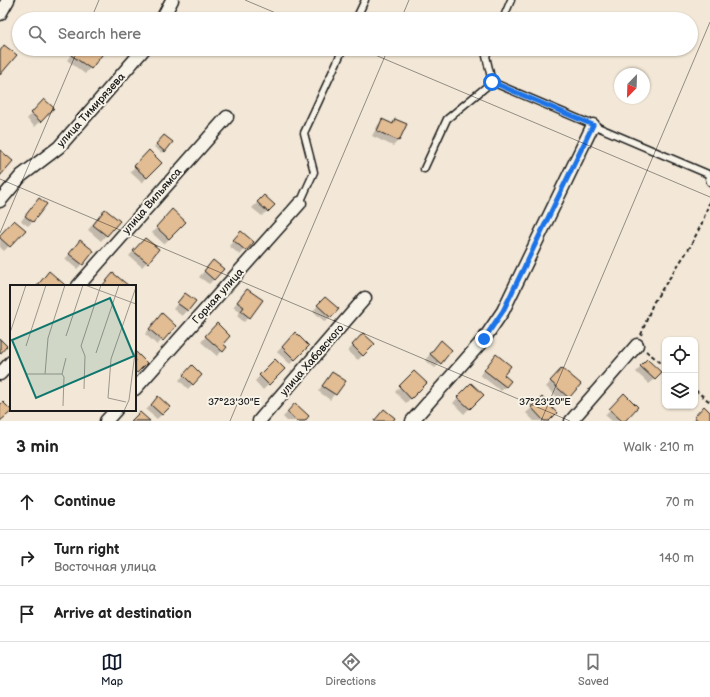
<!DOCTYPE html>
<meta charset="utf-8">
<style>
body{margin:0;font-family:"Balsamiq Sans",sans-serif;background:#f2f2f2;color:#222}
.controls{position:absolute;right:12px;bottom:12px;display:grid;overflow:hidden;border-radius:8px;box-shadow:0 1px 3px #0004}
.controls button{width:36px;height:36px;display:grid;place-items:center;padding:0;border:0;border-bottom:1px solid #e0e0e0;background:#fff;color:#222;font:20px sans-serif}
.compass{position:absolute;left:614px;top:68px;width:36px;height:36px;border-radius:50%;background:#fff;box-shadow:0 1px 3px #0004;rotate:203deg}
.stop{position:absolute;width:12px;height:12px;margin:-9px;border:3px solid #1a73e8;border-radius:50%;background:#fff}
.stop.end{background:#1a73e8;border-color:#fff;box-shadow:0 1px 4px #0008}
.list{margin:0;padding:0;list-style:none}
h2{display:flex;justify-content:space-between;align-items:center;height:52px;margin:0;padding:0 16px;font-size:17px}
h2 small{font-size:13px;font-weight:400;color:#767676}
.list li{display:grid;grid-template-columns:26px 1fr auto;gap:12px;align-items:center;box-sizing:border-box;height:56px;padding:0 16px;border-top:1px solid #e0e0e0}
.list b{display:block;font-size:15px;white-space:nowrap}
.list p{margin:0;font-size:13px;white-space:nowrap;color:#767676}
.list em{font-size:13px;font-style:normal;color:#767676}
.icon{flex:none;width:22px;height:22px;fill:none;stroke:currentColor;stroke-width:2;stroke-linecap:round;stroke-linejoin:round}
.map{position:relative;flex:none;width:710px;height:421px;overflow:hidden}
.search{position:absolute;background:#fff;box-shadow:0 1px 3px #0004;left:12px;right:12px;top:12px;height:44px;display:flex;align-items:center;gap:10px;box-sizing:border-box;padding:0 14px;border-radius:22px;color:#767676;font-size:15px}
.sheet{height:220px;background:#fff}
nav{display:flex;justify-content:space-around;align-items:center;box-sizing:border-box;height:56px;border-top:1px solid #e0e0e0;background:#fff;font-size:11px;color:#767676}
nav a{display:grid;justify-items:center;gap:2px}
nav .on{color:#111827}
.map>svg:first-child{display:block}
</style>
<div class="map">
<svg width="710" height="421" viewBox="0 0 710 421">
<rect width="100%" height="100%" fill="#f3e8d7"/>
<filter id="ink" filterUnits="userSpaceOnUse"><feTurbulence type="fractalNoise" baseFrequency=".025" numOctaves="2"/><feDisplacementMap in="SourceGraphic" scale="8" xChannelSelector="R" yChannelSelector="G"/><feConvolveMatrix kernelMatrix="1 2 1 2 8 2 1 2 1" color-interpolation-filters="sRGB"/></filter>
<g filter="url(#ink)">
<g fill="#0003">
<path d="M76 49H100L103 51 85 74 67 60Z"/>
<path d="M39 105 53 108 35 127 27 119Z"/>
<path d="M383 120 391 124 395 120 405 125 398 141 393 146 372 136 378 125Z"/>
<path d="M161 138 164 151 162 153 154 147Z"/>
<path d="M144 157 160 163 142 183 130 172Z"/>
<path d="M264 196 273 205 262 216 252 208Z"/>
<path d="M39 199 33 221 28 226 21 221Z"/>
<path d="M100 215 118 221 101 241 88 230Z"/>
<path d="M167 216 169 239 164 244 152 233Z"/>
<path d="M24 230 4 251 0 247V236Z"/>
<path d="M236 237 252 242 240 255 229 246Z"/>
<path d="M140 244 147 262 142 267 129 256Z"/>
<path d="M76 247 82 264 77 269 65 259Z"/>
<path d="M213 261 214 279 209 284 199 277Z"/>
<path d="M247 290 249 317 244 322 237 316 240 312 233 307Z"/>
<path d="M325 298 338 310 325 322 313 311Z"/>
<path d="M181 299 194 301 182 316 173 309Z"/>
<path d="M157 320 162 340 157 345 145 334Z"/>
<path d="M212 330 226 347 217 356 201 342Z"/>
<path d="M295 334 308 346 290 364 277 352Z"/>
<path d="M358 340 363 355 358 360 348 351Z"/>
<path d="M436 347 440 363 435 368 425 360Z"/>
<path d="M496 355 506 386 501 391 480 375Z"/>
<path d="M275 360 284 369 263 390 255 381Z"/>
<path d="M647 360 660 373 649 384 636 372Z"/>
<path d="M192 367 201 375 188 389 179 380Z"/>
<path d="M414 372 425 383 406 403 395 392Z"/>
<path d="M332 373 344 381 330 400 318 391Z"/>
<path d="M557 374 568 397 563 402 546 387Z"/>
<path d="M471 384 482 395 464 414 453 403Z"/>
<path d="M542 398 548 421H534L526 413Z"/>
<path d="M619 400 624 421H612L605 415Z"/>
<path d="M153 403 162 414 157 419 146 410Z"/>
<path d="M290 410 303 421H287L283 417Z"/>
<path d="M699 413H710V421H692Z"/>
</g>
<g fill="#e2bc93" stroke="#1c1c1c">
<path d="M4 45 17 55 0 75V51Z"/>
<path d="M76 49H102L105 51 91 69 71 55Z"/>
<path d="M44 99 54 108 41 122 31 113Z"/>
<path d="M382 119 393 124 395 119 407 124 399 141 377 131Z"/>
<path d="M164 135 173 142 165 152 156 144Z"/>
<path d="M0 150 13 161 0 176Z"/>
<path d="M149 150 162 163 147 178 134 166Z"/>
<path d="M264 195 275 205 268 212 257 202Z"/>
<path d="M39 198 47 204 33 222 25 216Z"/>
<path d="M105 209 120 221 107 236 93 225Z"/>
<path d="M172 209 186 222 169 239 156 227Z"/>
<path d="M14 220 26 230 10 247 0 238V235Z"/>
<path d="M241 231 254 242 246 251 233 240Z"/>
<path d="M145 238 159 249 148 263 133 251Z"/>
<path d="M80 240 94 251 83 265 69 254Z"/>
<path d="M213 260 224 269 214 280 204 271Z"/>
<path d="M49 271 65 285 64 286H37Z"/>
<path d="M113 273 129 286H102Z"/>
<path d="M247 289 263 300 250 318 241 311 244 307 237 302Z"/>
<path d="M185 293 196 301 188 311 177 303Z"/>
<path d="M325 297 339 309 331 318 317 305Z"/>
<path d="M162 313 176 326 163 341 149 329Z"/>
<path d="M217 323 230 336 223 344 227 347 223 352 205 336Z"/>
<path d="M295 332 309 346 295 360 282 347Z"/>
<path d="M363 333 375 344 363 356 352 345Z"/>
<path d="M0 339 7 346 0 354Z"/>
<path d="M441 340 452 350 441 364 430 354Z"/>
<path d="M135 351 147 363 137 373 135 371Z"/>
<path d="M496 354 511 366 504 375 511 381 506 387 484 370Z"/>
<path d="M275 359 285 369 269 385 259 375Z"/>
<path d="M647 359 662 373 655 380 640 366Z"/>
<path d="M192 365 202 375 193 385 183 375Z"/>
<path d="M562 368 581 384 569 398 550 381Z"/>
<path d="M414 371 427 383 411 399 399 386Z"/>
<path d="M332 372 346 381 336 395 322 386Z"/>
<path d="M471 383 484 395 470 409 457 397Z"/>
<path d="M624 393 638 407 625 421H622L609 409Z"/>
<path d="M158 396 170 407 162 415 151 405Z"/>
<path d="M542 397 557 413 549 421H544L531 407Z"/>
<path d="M3 402 12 411 0 421V405Z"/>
<path d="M295 403 309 416 305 421H297L287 412Z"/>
<path d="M704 406 710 412V421H699L694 417Z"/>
<path d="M384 409 395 418 393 421H374Z"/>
<path d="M140 412 150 421H131Z"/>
</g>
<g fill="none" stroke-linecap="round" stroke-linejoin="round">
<defs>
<g id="service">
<path d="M356 19 365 0"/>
<path d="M503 19 511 0"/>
<path d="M489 49 486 56 492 82 708 174 710 182"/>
<path d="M424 169 447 119 492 82"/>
<path d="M300 203 314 172 304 133 343 49"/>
</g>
<g id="minor">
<path d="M0 14 8 0"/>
<path d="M162 19 172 0"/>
<path d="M0 201 21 176 59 147 144 49"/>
<path d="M78 286 227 117"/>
<path d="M0 374 11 362"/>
<path d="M135 389 300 203"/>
<path d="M106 421 116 410"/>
<path d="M259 421 365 298"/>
<path d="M412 421 484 339 503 311 593 125"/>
<path d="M571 421 637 345"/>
</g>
</defs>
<use href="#service" stroke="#1c1c1c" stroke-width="9"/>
<use href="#minor" stroke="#1c1c1c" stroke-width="15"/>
<g stroke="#1c1c1c" stroke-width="2" stroke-dasharray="4 3" stroke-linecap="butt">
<path d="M641 335 653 303 690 247 702 223 710 200"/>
<path d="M646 351 665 366"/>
<path d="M695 390 710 402"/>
</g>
<use href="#service" stroke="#f7f3e8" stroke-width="6"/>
<use href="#minor" stroke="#f7f3e8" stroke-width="12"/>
</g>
</g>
<g fill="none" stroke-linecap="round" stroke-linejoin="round" filter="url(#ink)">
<path stroke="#1a73e8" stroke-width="5" d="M484 339 503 311 593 125 492 82"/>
</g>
<path fill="none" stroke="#1c1c1c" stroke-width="1" stroke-opacity="0.45" d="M245 0 290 19M91 19 99 0M401 19 409 0M361 49 710 197M0 179 570 421M0 233 78 49M230 421 388 49M541 421 710 22"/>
<g text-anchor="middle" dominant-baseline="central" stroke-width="4" stroke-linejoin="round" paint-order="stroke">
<g font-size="11" fill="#1c1c1c" stroke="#f7f3e8">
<text transform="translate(91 110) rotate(-48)">улица Тимирязева</text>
<text transform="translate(152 201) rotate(-49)">улица Вильямса</text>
<text transform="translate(218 296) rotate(-48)">Горная улица</text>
<text transform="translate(312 360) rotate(-49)">улица Хабовского</text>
</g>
</g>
<g transform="translate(10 285)">
<rect width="126" height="126" fill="#f3e8d7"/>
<path fill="none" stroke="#9d968c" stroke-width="1" d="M75 0 126 19M0 48 16 0M56 51 73 0M16 61 36 0M86 68 109 0M15 87 17 89H52L54 92 53 121M35 89 38 53 55 0M52 89 56 73M74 104 75 71 71 61 91 0M116 117 98 113 101 74 126 2M114 126 119 115 126 60"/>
<path fill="#0f766e" fill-opacity="0.15" stroke="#0f766e" stroke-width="2" d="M100 13 124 71 26 113 2 55Z"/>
<rect width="126" height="126" fill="none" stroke="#1c1c1c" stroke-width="2"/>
</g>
<g font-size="10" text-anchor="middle" fill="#1c1c1c" stroke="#f7f3e8" stroke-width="4" stroke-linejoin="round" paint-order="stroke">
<text x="234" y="405">37°23'30"E</text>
<text x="545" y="405">37°23'20"E</text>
</g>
</svg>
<div class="controls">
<button><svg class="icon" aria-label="locate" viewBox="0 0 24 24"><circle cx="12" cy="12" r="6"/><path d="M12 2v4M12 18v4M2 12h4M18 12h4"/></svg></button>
<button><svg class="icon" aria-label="layers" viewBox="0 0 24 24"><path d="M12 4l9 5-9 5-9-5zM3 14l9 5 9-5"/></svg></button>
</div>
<svg class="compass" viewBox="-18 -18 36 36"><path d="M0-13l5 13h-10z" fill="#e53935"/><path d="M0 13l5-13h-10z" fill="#767676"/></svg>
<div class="stop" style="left:492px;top:82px"></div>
<div class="stop end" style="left:484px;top:339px"></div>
<div class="search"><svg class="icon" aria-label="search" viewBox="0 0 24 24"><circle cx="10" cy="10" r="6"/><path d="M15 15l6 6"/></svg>Search here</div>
</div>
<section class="sheet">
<h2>3 min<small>Walk · 210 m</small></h2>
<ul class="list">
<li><svg class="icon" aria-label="ahead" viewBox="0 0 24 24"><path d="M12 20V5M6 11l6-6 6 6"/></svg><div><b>Continue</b></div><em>70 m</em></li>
<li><svg class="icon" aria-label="right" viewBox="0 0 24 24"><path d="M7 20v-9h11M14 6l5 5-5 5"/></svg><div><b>Turn right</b><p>Восточная улица</p></div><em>140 m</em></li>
<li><svg class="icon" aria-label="arrive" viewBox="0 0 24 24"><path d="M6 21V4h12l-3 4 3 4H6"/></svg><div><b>Arrive at destination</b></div></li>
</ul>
</section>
<nav>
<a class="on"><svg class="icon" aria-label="map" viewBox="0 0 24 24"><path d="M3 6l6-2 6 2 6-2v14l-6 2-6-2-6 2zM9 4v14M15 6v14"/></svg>Map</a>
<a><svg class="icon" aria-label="directions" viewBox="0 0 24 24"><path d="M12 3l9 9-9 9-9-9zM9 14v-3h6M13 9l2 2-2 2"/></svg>Directions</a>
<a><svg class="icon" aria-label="saved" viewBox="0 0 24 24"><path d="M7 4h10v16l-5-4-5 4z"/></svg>Saved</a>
</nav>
